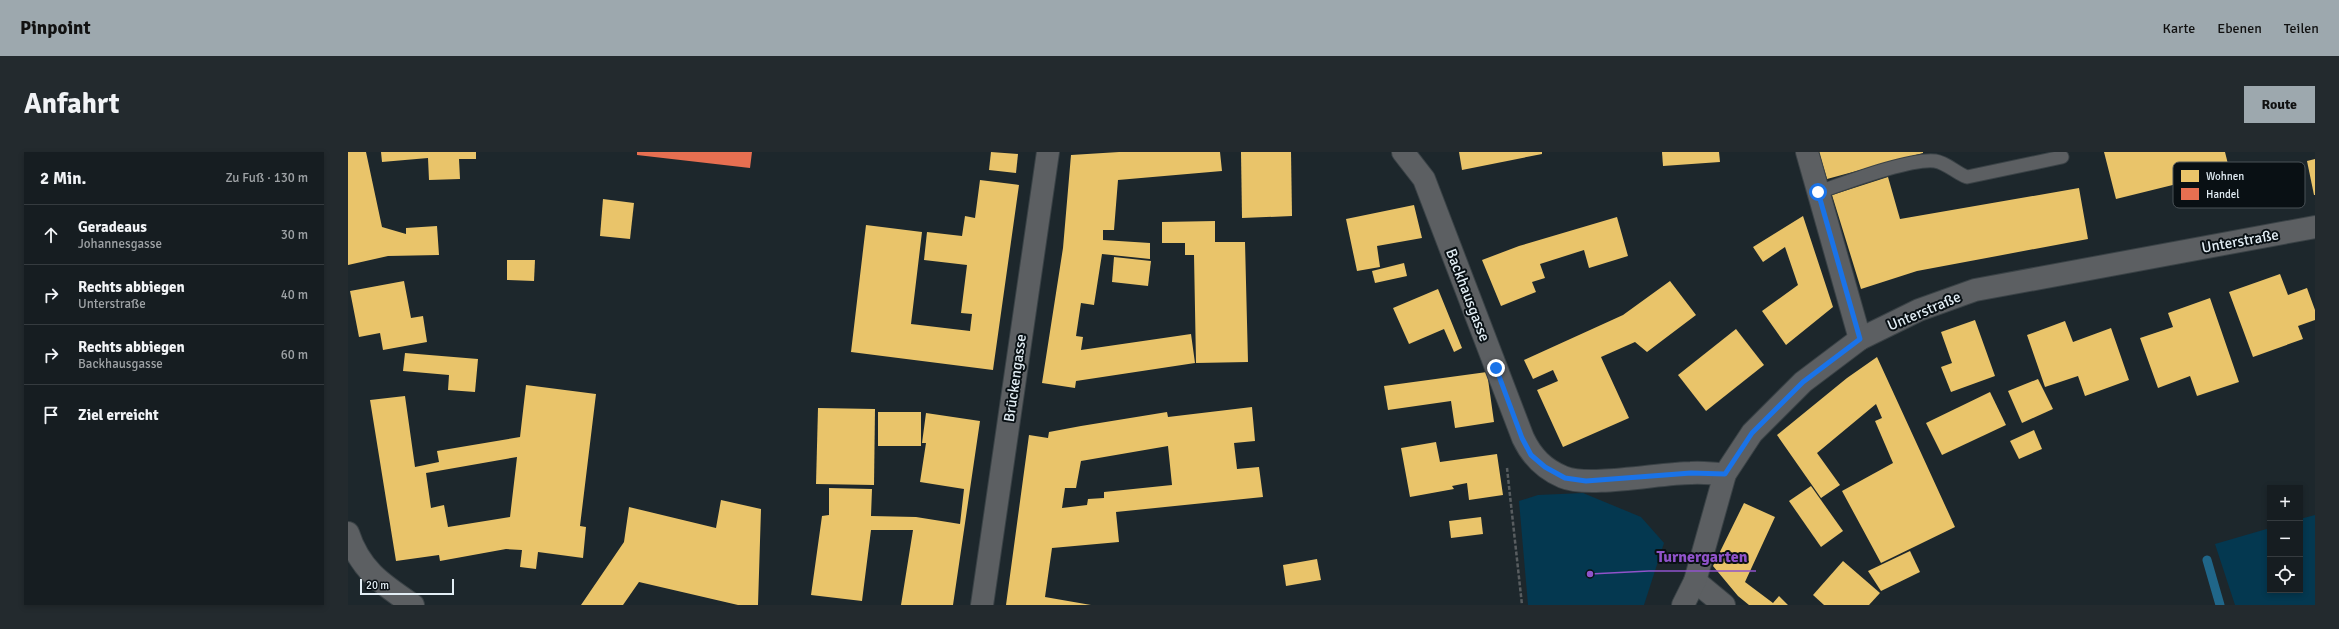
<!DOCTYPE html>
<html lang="de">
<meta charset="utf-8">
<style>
body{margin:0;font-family:Signika,sans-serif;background:#232a2e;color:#f1f3f6}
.controls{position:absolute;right:12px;bottom:12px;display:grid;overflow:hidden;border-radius:0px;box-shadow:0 2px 6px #0003}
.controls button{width:36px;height:36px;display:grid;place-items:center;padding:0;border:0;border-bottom:1px solid #353b3f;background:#161d21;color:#f1f3f6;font:20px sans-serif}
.scale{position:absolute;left:12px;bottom:10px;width:94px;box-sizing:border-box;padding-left:4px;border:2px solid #e2edf4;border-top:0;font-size:11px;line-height:14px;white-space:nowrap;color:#e2edf4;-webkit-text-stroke:3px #091014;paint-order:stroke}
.stop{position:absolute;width:12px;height:12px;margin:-9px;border:3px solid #1a73e8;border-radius:50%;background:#fff}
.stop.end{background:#1a73e8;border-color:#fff;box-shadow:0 1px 4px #0008}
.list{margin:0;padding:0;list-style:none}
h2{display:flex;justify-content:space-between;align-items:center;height:52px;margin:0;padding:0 16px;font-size:17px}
h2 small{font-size:13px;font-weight:400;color:#9ea2a5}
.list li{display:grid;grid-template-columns:26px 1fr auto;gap:12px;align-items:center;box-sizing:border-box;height:60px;padding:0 16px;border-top:1px solid #353b3f}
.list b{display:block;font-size:15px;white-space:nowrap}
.list p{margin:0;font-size:13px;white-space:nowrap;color:#9ea2a5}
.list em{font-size:13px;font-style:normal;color:#9ea2a5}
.icon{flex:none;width:22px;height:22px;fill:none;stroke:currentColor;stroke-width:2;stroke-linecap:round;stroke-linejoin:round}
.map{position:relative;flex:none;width:1967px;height:453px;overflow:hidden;border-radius:0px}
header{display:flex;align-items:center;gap:24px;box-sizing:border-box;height:56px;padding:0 20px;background:#9da8ae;color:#111}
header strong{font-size:19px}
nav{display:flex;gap:22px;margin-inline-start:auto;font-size:14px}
.intro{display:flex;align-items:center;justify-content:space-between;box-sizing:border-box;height:96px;padding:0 24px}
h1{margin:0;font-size:28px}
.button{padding:10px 18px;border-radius:0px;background:#9da8ae;color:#111;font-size:14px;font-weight:700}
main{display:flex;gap:24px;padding:0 24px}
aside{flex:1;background:#161d21;border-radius:0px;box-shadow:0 2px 6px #0003}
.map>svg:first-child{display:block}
</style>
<header>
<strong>Pinpoint</strong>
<nav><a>Karte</a><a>Ebenen</a><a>Teilen</a></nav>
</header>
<div class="intro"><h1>Anfahrt</h1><a class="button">Route</a></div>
<main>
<aside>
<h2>2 Min.<small>Zu Fuß · 130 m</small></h2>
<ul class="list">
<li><svg class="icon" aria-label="ahead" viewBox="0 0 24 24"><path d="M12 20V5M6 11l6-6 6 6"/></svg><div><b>Geradeaus</b><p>Johannesgasse</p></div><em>30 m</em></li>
<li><svg class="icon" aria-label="right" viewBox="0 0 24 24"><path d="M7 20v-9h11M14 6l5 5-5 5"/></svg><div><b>Rechts abbiegen</b><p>Unterstraße</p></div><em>40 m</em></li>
<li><svg class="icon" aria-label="right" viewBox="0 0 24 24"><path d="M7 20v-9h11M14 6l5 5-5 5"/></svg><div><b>Rechts abbiegen</b><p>Backhausgasse</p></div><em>60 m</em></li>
<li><svg class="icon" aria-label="arrive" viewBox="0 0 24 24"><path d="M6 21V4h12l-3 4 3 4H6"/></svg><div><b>Ziel erreicht</b></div></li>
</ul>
</aside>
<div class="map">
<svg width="1967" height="453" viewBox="0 0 1967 453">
<rect width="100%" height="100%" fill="#1d272c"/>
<g fill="#043850">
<path d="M1235 341 1293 365 1316 391 1296 453H1180L1171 349 1190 343Z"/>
<path d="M1967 363V453H1887L1867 392 1922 376V438H1952V367Z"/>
</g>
<g fill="#e9c46a" fill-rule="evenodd">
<path d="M0 0H18L34 75 58 82V76L89 74 91 103 40 104 0 113Z"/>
<path d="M33 0H128V7H111L112 27 81 28 80 6 34 10Z"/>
<path d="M643 0 670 2 668 21 641 18Z"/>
<path d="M771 0H872L874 19 770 28 766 78H755V88L802 91V107L754 102 746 153 733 151 728 184 735 185 733 198 843 182 847 211 728 229 727 236 694 231 715 96 723 3Z"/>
<path d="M893 0H943L944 64 894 66Z"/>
<path d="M1111 0H1194V2L1114 18Z"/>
<path d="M1314 0H1371L1372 10 1315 14Z"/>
<path d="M1471 0H1575V1L1479 27Z"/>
<path d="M1756 0H1877L1880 12 1847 20 1849 27 1768 47Z"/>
<path d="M1967 7V43H1966L1959 9Z"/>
<path d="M1540 25 1552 67 1731 36 1740 87 1569 119 1513 137 1484 43Z"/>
<path d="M632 28 671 33 645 218 503 200 518 73 574 80 563 172 622 179 624 162 613 161 619 113 576 108 579 80 614 84 617 64 627 66Z"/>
<path d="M255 47 286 51 282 87 252 84Z"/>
<path d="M1066 53 1074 86 1029 94 1032 115 1009 119 998 67Z"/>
<path d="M1455 64 1485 155 1438 193 1414 159 1450 133 1437 95 1415 110 1405 95Z"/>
<path d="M1269 65 1280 104 1241 116 1236 98 1192 112 1197 126 1184 130 1188 140 1153 154 1134 108 1171 94Z"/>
<path d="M867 69V90H897L900 210 848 211 846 103H837V91H814V70Z"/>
<path d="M766 105 803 109 800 134 764 130Z"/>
<path d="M159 108H187L186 129 159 128Z"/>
<path d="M1056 111 1059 124 1027 131 1024 119Z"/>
<path d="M1932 122 1940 143 1959 136 1967 158V168L1950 174 1955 187 1905 205 1881 140Z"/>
<path d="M56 129 63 166 75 164 79 190 35 198 32 181 11 185 2 139Z"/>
<path d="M1322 129 1348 163 1299 200 1287 190 1253 205 1281 266 1215 295 1189 238 1210 229 1205 218 1185 227 1176 208 1275 163Z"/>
<path d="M1090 137 1114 196 1106 200 1096 177 1061 192 1045 156Z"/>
<path d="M1862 146 1891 230 1849 244 1842 224 1810 236 1792 186 1825 175 1820 161Z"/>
<path d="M1627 168 1647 224 1603 240 1593 215 1604 211 1593 180Z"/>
<path d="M1717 169 1725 190 1763 176 1781 228 1737 244 1730 224 1697 235 1679 183Z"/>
<path d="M1388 177 1416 213 1358 259 1330 223Z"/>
<path d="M57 201 130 207 127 240 100 238 101 223 55 219Z"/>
<path d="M1529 205 1607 375 1533 411 1494 339 1545 311 1527 269 1534 266 1528 252 1469 301 1492 333 1473 346 1429 283 1499 226Z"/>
<path d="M1139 220 1146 270 1107 276 1103 249 1040 258 1036 234Z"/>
<path d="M1690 227 1705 257 1674 271 1660 239Z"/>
<path d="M178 233 248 242 232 374 238 375 235 406 190 400 188 417 172 415 174 398 158 397 92 409 91 403 48 409 22 248 57 244 67 315 91 310 89 299 172 285ZM169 305 162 365 100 375 96 353 83 356 78 321Z"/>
<path d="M1642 240 1658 273 1594 303 1578 271Z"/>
<path d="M904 255 907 289 886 291 889 317 911 315 915 345 768 360 771 390 704 396 697 445 743 453H658L681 283 700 286 701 280 733 274 819 260 820 265ZM820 294 824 333 756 340V346L740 347 739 353 714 356 717 336H728L733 309Z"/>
<path d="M470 256 527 257 526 333 468 332Z"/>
<rect x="530" y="260" width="43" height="34"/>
<path d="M578 261 632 269 605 453H553L565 378H523L514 449 463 443 474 364 481 363V336L524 337 523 364 568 365 612 372 616 337 572 330 578 291H574Z"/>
<path d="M1686 278 1694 297 1671 307 1662 289Z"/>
<path d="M1088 290 1092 310 1149 302 1155 343 1121 348 1119 331 1104 334 1106 337 1062 345 1053 296Z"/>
<path d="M1463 334 1495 379 1473 395 1441 349Z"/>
<path d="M373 348 413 357 410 453H390L291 430 275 453H233L276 390 281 355 368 376Z"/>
<path d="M1396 351 1427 365 1397 430 1425 451 1431 444 1440 453H1401L1390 444 1365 414Z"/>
<path d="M1133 365 1135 382 1103 386 1101 369Z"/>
<path d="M1562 399 1572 420 1533 439 1520 419Z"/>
<path d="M969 407 973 428 938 434 935 413Z"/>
<path d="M1495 409 1532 441 1521 453H1476L1465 443Z"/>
</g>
<path fill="#e76f51" d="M289 0H404L402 16 289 3Z"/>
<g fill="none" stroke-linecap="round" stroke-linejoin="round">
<path stroke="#206689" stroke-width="9" d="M1859 408 1872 453"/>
<defs>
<path id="lane" d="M1471 40C1497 31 1562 6 1587 9 1599 11 1608 21 1619 25L1714 5"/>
<g id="street">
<path d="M1055 0 1076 27 1175 286C1184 305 1196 317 1215 325 1241 336 1312 321 1343 321 1355 320 1366 322 1377 322"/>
<path d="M1459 0 1512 187"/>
<path d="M0 381C12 418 34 432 65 453"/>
<path d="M1347 429 1376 453"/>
<path d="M634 453 700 0"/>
<path d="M1335 453 1347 429 1377 322 1404 281 1455 230 1512 187 1571 158 1627 138 1967 75"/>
</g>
</defs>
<use href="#lane" stroke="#3a4246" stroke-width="15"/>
<use href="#street" stroke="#3a4246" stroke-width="24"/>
<path stroke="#585d60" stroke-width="2.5" stroke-dasharray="4 2" stroke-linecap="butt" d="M1159 316 1174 453"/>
<use href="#lane" stroke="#5c5f62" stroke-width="13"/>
<use href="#street" stroke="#5c5f62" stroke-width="22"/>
</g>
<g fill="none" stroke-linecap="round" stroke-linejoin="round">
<path stroke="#1a73e8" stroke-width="5" d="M1148 216 1174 286 1183 303 1197 315 1217 326 1238 329 1343 321 1377 322 1404 281 1455 230 1512 187 1470 40"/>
</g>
<g text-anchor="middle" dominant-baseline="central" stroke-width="4" stroke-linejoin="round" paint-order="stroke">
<g font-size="15" fill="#e2edf4" stroke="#091014">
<text transform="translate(1892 89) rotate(-10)">Unterstraße</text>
<text transform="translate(1120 143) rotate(69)">Backhausgasse</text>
<text transform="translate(1576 159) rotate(-23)">Unterstraße</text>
<text transform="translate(667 226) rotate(-82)">Brückengasse</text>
</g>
</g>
<rect x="1825" y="10" width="132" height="46" rx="6" fill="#091014" stroke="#4a5257" stroke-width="1"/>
<rect x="1833" y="18" width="18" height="12" fill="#e9c46a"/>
<rect x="1833" y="36" width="18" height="12" fill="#e76f51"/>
<g font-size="11" fill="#e2edf4">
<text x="1858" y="28">Wohnen</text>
<text x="1858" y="46">Handel</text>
</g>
<path fill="none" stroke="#9053ca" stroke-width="1.5" d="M1242 422L1301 419H1408"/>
<circle fill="#9053ca" stroke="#091014" stroke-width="1.5" cx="1242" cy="422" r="4"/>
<g font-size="16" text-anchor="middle" font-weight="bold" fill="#9053ca" stroke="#091014" stroke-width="4" stroke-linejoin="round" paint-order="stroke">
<text x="1354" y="410">Turnergarten</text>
</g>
</svg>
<div class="controls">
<button>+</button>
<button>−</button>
<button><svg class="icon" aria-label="locate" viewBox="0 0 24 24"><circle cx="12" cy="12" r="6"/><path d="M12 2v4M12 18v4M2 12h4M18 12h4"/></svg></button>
</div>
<div class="scale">20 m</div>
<div class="stop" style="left:1470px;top:40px"></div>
<div class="stop end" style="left:1148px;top:216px"></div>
</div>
</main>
